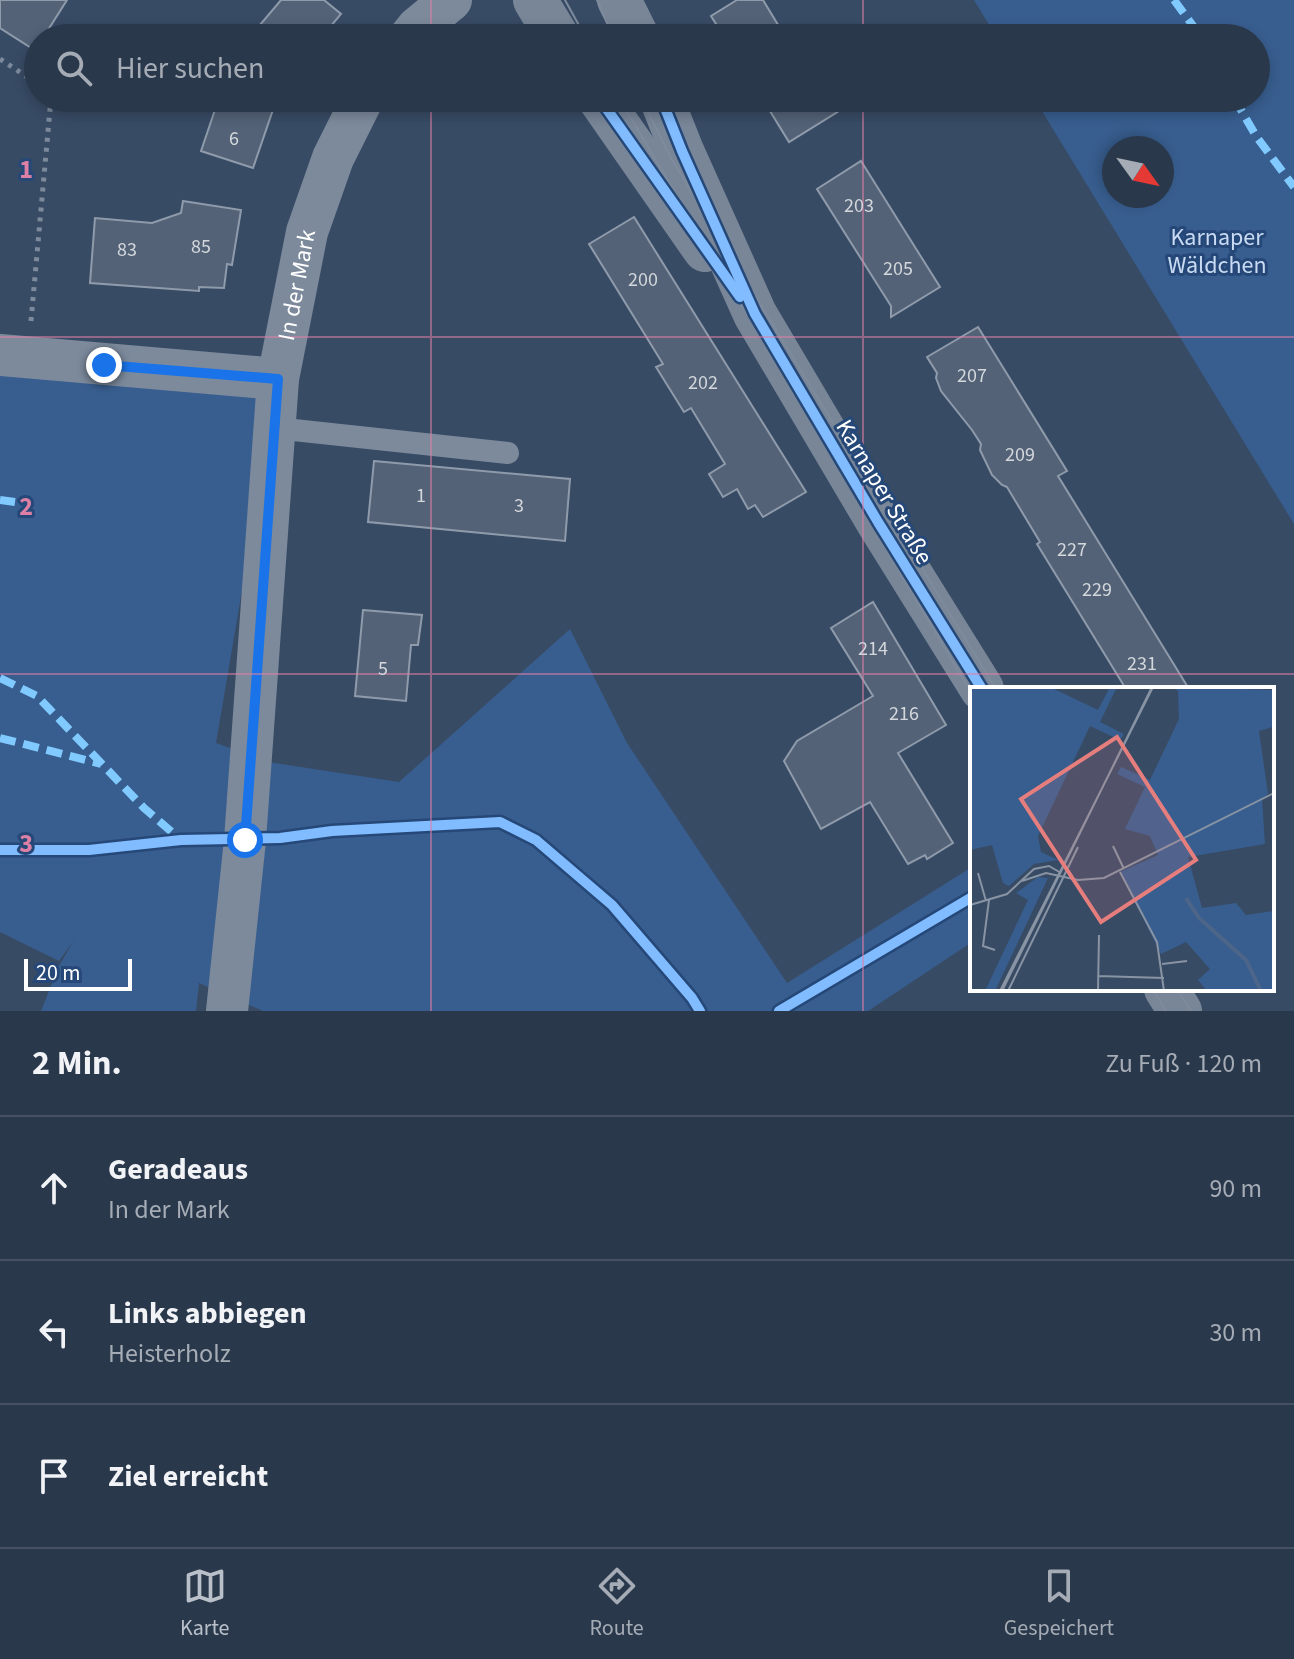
<!DOCTYPE html>
<html lang="de">
<meta charset="utf-8">
<style>
body{margin:0;font-family:"Source Sans 3",sans-serif;background:#323f53;color:#f1f3f6}
.compass{position:absolute;left:1102px;top:136px;width:72px;height:72px;border-radius:50%;background:#2a384c;box-shadow:0 4px 12px #0003;rotate:123deg}
.scale{position:absolute;left:24px;bottom:20px;width:108px;box-sizing:border-box;padding-left:8px;border:4px solid #fff;border-top:0;font-size:22px;line-height:28px;white-space:nowrap;color:#fff;-webkit-text-stroke:6px #254878;paint-order:stroke}
.stop{position:absolute;width:24px;height:24px;margin:-18px;border:6px solid #1a73e8;border-radius:50%;background:#fff}
.stop.end{background:#1a73e8;border-color:#fff;box-shadow:0 2px 8px #0008}
.list{margin:0;padding:0;list-style:none}
h2{display:flex;justify-content:space-between;align-items:center;height:104px;margin:0;padding:0 32px;font-size:34px}
h2 small{font-size:26px;font-weight:400;color:#a5acb5}
.list li{display:grid;grid-template-columns:52px 1fr auto;gap:24px;align-items:center;box-sizing:border-box;height:144px;padding:0 32px;border-top:2px solid #465264}
.list b{display:block;font-size:30px;white-space:nowrap}
.list p{margin:0;font-size:26px;white-space:nowrap;color:#a5acb5}
.list em{font-size:26px;font-style:normal;color:#a5acb5}
.icon{flex:none;width:44px;height:44px;fill:none;stroke:currentColor;stroke-width:2;stroke-linecap:round;stroke-linejoin:round}
.map{position:relative;flex:none;width:1294px;height:1011px;overflow:hidden}
.search{position:absolute;background:#2a384c;box-shadow:0 4px 12px #0003;left:24px;right:24px;top:24px;height:88px;display:flex;align-items:center;gap:20px;box-sizing:border-box;padding:0 28px;border-radius:44px;color:#a5acb5;font-size:30px}
.sheet{height:536px;background:#2a384c}
nav{display:flex;justify-content:space-around;align-items:center;box-sizing:border-box;height:112px;border-top:2px solid #465264;background:#2a384c;font-size:22px;color:#a5acb5}
nav a{display:grid;justify-items:center;gap:4px}
nav .on{color:#b9c0c9}
.map>svg:first-child{display:block}
</style>
<div class="map">
<svg width="1294" height="1011" viewBox="0 0 1294 1011">
<rect width="100%" height="100%" fill="#384b65"/>
<g fill="#385e8f" fill-rule="evenodd">
<path d="M974 0H1294V524L1034 98H1256V38H997ZM1162 148V196H1114V148Z"/>
<path d="M0 355 278 379 216 743 268 762 399 782 570 629 627 743 787 983 972 867V942L868 1011H263L199 983 196 1011H41L59 966 74 940 59 961 0 932Z"/>
</g>
<g fill="#536277" stroke="#8f9bab" stroke-width="2">
<path d="M0 0H67L43 38H38L36 51 0 28Z"/>
<path d="M281 0H324L341 14 321 38H249Z"/>
<path d="M737 0H763L786 38H725L711 16Z"/>
<path d="M219 98H277L253 168 201 151Z"/>
<path d="M762 98H860L789 142Z"/>
<path d="M861 161 940 287 891 317V306L817 189Z"/>
<path d="M183 201 241 210 232 265 227 264 224 288 199 287V291L90 283 95 218 152 223 181 213Z"/>
<path d="M634 217 806 492 763 517 755 505 748 509 737 489 723 497 709 474 725 464 691 408 684 412 656 367 663 364 589 244Z"/>
<path d="M978 327 1067 471 1058 476 1189 689H1126L1037 544 1040 542 1007 487 1002 485 992 475 980 450 981 444 972 430 941 391 936 378 937 373 927 357Z"/>
<path d="M374 461 570 479 565 541 368 522Z"/>
<path d="M873 602 946 725 898 753 953 843 927 859 925 855 908 864 870 802 821 829 784 761 797 741 873 696 831 628Z"/>
<path d="M363 610 422 615 418 645H411L406 701 355 696Z"/>
</g>
<g fill="none" stroke-linecap="round" stroke-linejoin="round">
<g stroke="#7c8a9c" stroke-width="5" stroke-dasharray="4 6" stroke-linecap="butt">
<path d="M0 59 38 84"/>
<path d="M31 321 51 98"/>
</g>
<path stroke="#7c8a9c" stroke-width="22" d="M275 428 508 453"/>
<g stroke="#7c8a9c" stroke-width="42">
<path d="M409 38 417 28 451 0"/>
<path d="M0 355 278 379"/>
<path id="s1" d="M227 1011 245 840 278 379 307 232 333 158 363 98"/>
</g>
<g stroke="#788698" stroke-width="44">
<path d="M535 0 558 38"/>
<path d="M619 0 638 38"/>
<path d="M599 98 705 250"/>
<path d="M661 98 682 151 755 314 878 522 982 689"/>
<path d="M1166 989 1180 1011"/>
</g>
<g stroke="#7e8b9c" stroke-width="2">
<path d="M565 0 586 38"/>
<path d="M597 0 614 38"/>
<path d="M619 98 972 694"/>
<path d="M641 98 672 160 996 689"/>
<path d="M1153 989 1166 1011"/>
<path d="M1177 989 1191 1011"/>
</g>
<g stroke="#80caff" stroke-width="8" stroke-dasharray="16 8" stroke-linecap="butt">
<path d="M1174 0 1202 38"/>
<path d="M1234 98 1256 136 1294 187"/>
<path d="M0 500 15 502"/>
<path d="M0 678 37 696 144 808 181 840"/>
<path d="M0 738 101 764"/>
</g>
<defs>
<g id="cycleway">
<path d="M599 98 740 297"/>
<path d="M661 98 682 151 755 314 878 522 982 689"/>
<path d="M0 850H89L181 840 280 838 332 831 500 822 536 840 612 905 692 998 700 1011"/>
<path d="M779 1011 972 897"/>
</g>
</defs>
<use href="#cycleway" stroke="#254878" stroke-width="15"/>
<use href="#cycleway" stroke="#80bcff" stroke-width="10"/>
</g>
<g fill="none" stroke-linecap="round" stroke-linejoin="round">
<path stroke="#1a73e8" stroke-width="10" d="M104 365 278 379 245 840"/>
</g>
<path fill="none" stroke="#dd80a5" stroke-width="2" stroke-opacity="0.55" d="M431 0V38M863 0V38M431 98V1011M863 98V1011M0 337H1294M0 674H1294"/>
<g text-anchor="middle" dominant-baseline="central" stroke-width="6" stroke-linejoin="round" paint-order="stroke">
<g font-size="20" fill="#d4d8dd">
<text x="234" y="139">6</text>
<text x="859" y="206">203</text>
<text x="201" y="247">85</text>
<text x="127" y="250">83</text>
<text x="898" y="269">205</text>
<text x="643" y="280">200</text>
<text x="972" y="376">207</text>
<text x="703" y="383">202</text>
<text x="1020" y="455">209</text>
<text x="421" y="496">1</text>
<text x="519" y="506">3</text>
<text x="1072" y="550">227</text>
<text x="1097" y="590">229</text>
<text x="873" y="649">214</text>
<text x="1142" y="664">231</text>
<text x="383" y="669">5</text>
<text x="904" y="714">216</text>
</g>
<g font-size="24" fill="#c9dbf3" stroke="#254878">
<text x="1217" y="237">Karnaper<tspan x="1217" dy="28">Wäldchen</tspan></text>
</g>
<g font-size="24" fill="#fff" stroke="#254878">
<text stroke="none"><textPath href="#s1" startOffset="730">In der Mark</textPath></text>
<text transform="translate(884 492) rotate(59)">Karnaper Straße</text>
</g>
</g>
<g transform="translate(970 687)">
<rect width="304" height="304" fill="#384b65"/>
<path d="M0 0H80L128 23 140 0H147L130 35 154 47 150 53 120 39 68 149 71 165 88 173 64 177 39 199 33 196 22 158 0 163ZM202 0 304 3 303 40 289 44 298 107 292 112 295 157 218 170 232 221 266 216 276 228 304 224 303 304H237L228 293 240 282 216 255 191 267 150 185 188 168 180 149 155 142 175 100 147 87 151 80 180 93 209 32 208 4ZM68 190 78 191 25 304H15L58 213 46 206Z" fill="#385e8f"/>
<path fill="none" stroke="#4c6588" stroke-width="4" d="M216 211 229 231 276 273 291 304"/>
<path fill="none" stroke="#8893a3" stroke-width="2" d="M143 159 154 182M150 185 187 255 194 304M8 186 16 214M52 194 76 186 108 193 134 191 304 106M19 213 13 259 25 263M0 218 37 207 64 182 79 179 91 186M192 277 217 274M128 289 194 291M30 304 183 0M32 304 182 0M38 304 108 160M128 304 129 248"/>
<path fill="#e67e7e" fill-opacity="0.15" stroke="#e67e7e" stroke-width="4" d="M147 50 226 173 131 235 51 112Z"/>
<rect width="304" height="304" fill="none" stroke="#fff" stroke-width="4"/>
</g>
<g font-size="26" text-anchor="middle" font-weight="bold" fill="#dd80a5" stroke="#254878" stroke-width="6" stroke-linejoin="round" paint-order="stroke">
<text x="26" y="178">1</text>
<text x="26" y="515">2</text>
<text x="26" y="852">3</text>
</g>
</svg>
<svg class="compass" viewBox="-18 -18 36 36"><path d="M0-13l5 13h-10z" fill="#e53935"/><path d="M0 13l5-13h-10z" fill="#a5acb5"/></svg>
<div class="scale">20 m</div>
<div class="stop" style="left:245px;top:840px"></div>
<div class="stop end" style="left:104px;top:365px"></div>
<div class="search"><svg class="icon" aria-label="search" viewBox="0 0 24 24"><circle cx="10" cy="10" r="6"/><path d="M15 15l6 6"/></svg>Hier suchen</div>
</div>
<section class="sheet">
<h2>2 Min.<small>Zu Fuß · 120 m</small></h2>
<ul class="list">
<li><svg class="icon" aria-label="ahead" viewBox="0 0 24 24"><path d="M12 20V5M6 11l6-6 6 6"/></svg><div><b>Geradeaus</b><p>In der Mark</p></div><em>90 m</em></li>
<li><svg class="icon" aria-label="left" viewBox="0 0 24 24"><path d="M17 20v-9H6M10 6l-5 5 5 5"/></svg><div><b>Links abbiegen</b><p>Heisterholz</p></div><em>30 m</em></li>
<li><svg class="icon" aria-label="arrive" viewBox="0 0 24 24"><path d="M6 21V4h12l-3 4 3 4H6"/></svg><div><b>Ziel erreicht</b></div></li>
</ul>
</section>
<nav>
<a class="on"><svg class="icon" aria-label="map" viewBox="0 0 24 24"><path d="M3 6l6-2 6 2 6-2v14l-6 2-6-2-6 2zM9 4v14M15 6v14"/></svg>Karte</a>
<a><svg class="icon" aria-label="directions" viewBox="0 0 24 24"><path d="M12 3l9 9-9 9-9-9zM9 14v-3h6M13 9l2 2-2 2"/></svg>Route</a>
<a><svg class="icon" aria-label="saved" viewBox="0 0 24 24"><path d="M7 4h10v16l-5-4-5 4z"/></svg>Gespeichert</a>
</nav>
